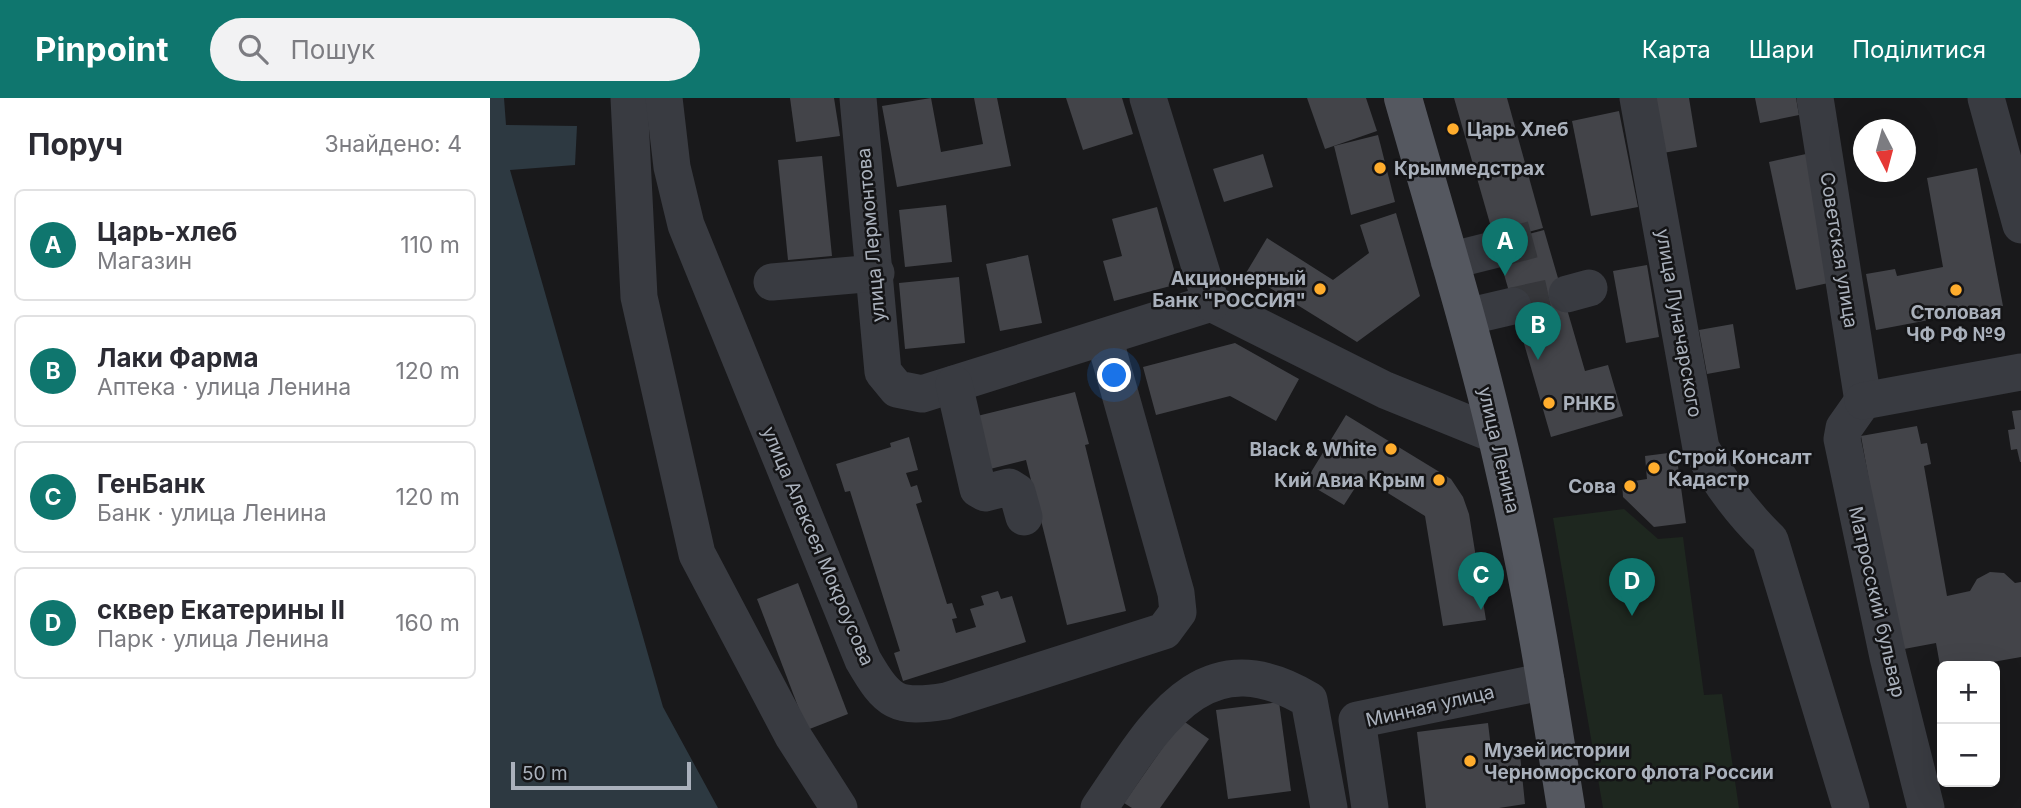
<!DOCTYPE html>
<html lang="uk">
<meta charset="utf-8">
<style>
body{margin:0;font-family:Inter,sans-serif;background:#f2f2f3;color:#2b2b33}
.controls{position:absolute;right:21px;bottom:21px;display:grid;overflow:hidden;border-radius:10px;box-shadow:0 7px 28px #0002}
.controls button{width:63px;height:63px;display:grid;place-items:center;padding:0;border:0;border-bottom:2px solid #e1e1e2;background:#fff;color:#2b2b33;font:35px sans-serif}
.compass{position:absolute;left:1363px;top:21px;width:63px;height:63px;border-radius:50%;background:#fff;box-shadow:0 7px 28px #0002;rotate:174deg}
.scale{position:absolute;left:21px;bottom:18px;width:180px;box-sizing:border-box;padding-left:7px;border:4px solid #aab1bc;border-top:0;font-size:19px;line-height:24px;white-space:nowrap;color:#aab1bc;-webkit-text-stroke:5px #141416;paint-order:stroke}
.you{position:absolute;left:625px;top:278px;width:24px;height:24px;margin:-18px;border:5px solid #fff;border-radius:50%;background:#1a73e8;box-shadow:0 0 0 10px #1a73e833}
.badge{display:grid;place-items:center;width:46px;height:46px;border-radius:50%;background:#0f766e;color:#fff;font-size:23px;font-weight:700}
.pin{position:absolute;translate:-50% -58px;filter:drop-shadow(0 2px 4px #0008)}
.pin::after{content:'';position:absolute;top:37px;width:24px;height:21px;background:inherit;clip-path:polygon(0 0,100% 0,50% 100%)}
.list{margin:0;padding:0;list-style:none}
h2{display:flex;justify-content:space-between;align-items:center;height:91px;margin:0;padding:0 28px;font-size:30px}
h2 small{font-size:23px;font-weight:400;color:#7c7c81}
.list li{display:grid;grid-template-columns:46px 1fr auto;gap:21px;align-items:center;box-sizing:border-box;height:112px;margin:0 14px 14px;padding:0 14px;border:2px solid #e1e1e2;border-radius:10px}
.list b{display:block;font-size:26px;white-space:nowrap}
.list p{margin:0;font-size:23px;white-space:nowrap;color:#7c7c81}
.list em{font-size:23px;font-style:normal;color:#7c7c81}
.icon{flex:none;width:38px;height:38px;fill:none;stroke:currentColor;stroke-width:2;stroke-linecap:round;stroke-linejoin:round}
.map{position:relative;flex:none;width:1531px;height:710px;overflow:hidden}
header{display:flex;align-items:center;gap:42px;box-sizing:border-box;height:98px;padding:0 35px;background:#0f766e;color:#fff}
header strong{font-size:33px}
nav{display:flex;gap:38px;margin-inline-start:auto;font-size:24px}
.search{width:490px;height:63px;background:#f2f2f3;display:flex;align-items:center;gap:18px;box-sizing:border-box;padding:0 24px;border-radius:38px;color:#7c7c81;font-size:26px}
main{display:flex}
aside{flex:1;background:#fff}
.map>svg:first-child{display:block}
</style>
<header>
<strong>Pinpoint</strong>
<div class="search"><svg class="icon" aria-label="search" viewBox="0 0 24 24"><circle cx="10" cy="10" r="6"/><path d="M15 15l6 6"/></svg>Пошук</div>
<nav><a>Карта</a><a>Шари</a><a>Поділитися</a></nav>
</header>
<main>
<aside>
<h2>Поруч<small>Знайдено: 4</small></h2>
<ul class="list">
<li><span class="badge">A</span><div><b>Царь-хлеб</b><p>Магазин</p></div><em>110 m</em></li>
<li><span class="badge">B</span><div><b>Лаки Фарма</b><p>Аптека · улица Ленина</p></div><em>120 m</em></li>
<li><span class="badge">C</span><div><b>ГенБанк</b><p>Банк · улица Ленина</p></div><em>120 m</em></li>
<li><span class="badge">D</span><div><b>cквер Екатерины II</b><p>Парк · улица Ленина</p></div><em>160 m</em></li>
</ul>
</aside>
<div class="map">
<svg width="1531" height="710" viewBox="0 0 1531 710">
<rect width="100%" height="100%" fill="#19191b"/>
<path fill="#1e271f" d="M1134 411 1168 441 1193 439 1214 597 1232 596 1249 710H1113L1063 420Z"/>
<path fill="#2d3941" d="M0 0H14L16 27 87 28 85 67 20 72 173 609 228 710H0Z"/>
<g fill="#434449">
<path d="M300 0H344L350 38 306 44Z"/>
<path d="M441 0 451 54 493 46 484 0H507L521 68 407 89 392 8Z"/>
<path d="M576 0H632L643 36 593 52Z"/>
<path d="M817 0H876L887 33 835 51Z"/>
<path d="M964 0H1017L1053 130 1005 143Z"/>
<path d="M1164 0H1199L1207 49 1173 55Z"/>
<path d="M1265 0H1306L1309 17 1270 25Z"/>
<path d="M1129 13 1148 109 1101 118 1082 23Z"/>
<path d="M888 37 905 104 861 117 844 48Z"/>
<path d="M773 56 783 89 734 104 723 71Z"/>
<path d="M1316 56 1343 184 1306 192 1279 64Z"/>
<path d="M332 58 342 158 298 162 288 62Z"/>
<path d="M1487 70 1513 208 1386 232 1376 176 1405 171 1407 178 1453 169 1437 80Z"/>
<path d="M456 107 462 164 415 169 409 112Z"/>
<path d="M667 109 688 186 624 203 613 163 632 158 622 121Z"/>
<path d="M906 115 930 198 867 244 756 175 777 140 843 182 879 155 870 127Z"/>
<path d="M1054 132 1095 273 1118 267 1133 318 1061 339 1005 145Z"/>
<path d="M538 157 552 225 510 233 496 166Z"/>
<path d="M1157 167 1169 239 1136 245 1123 173Z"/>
<path d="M469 179 475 245 415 251 409 185Z"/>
<path d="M1243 226 1250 270 1217 276 1209 232Z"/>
<path d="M745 245 809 281 786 323 740 298 666 317 653 269Z"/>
<path d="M585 294 599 346 595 347 636 513 577 527 536 362 492 373 479 320Z"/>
<path d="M1531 312V364H1530L1527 351 1521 352 1518 332 1525 331 1522 313Z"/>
<path d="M856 317 961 381 973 399 979 416 996 522 953 528 935 418 872 379 854 407 815 384Z"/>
<path d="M1427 328 1431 346 1437 345 1441 366 1434 368 1457 498 1480 493 1487 481 1500 474 1514 475 1525 485 1531 484V559L1480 568H1452L1451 573 1446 545 1414 551 1404 522 1371 338Z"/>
<path d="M419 339 428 372 416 375 421 389 427 387 432 404 426 406 457 506 462 505 467 520 462 521 466 535 486 529 480 511 494 507 491 498 508 493 511 501 522 498 536 544 413 583 404 555 410 553 360 393 355 394 346 366 401 349 400 345Z"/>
<path d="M1186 354 1196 425 1164 429 1133 399 1132 385 1157 381 1155 358Z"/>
<path d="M308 485 358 616 317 632 267 501Z"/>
<path d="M789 604 801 693 738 701 726 612Z"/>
<path d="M692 622 719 641 670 710H642L634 705Z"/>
<path d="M998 625 1001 650 1029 647 1035 706 1009 710H936L927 634Z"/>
</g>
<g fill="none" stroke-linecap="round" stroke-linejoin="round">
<g stroke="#36373b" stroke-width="37" stroke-dasharray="37 18" stroke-linecap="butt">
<path d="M1007 151 1059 137"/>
<path d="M1023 208 1077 196"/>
</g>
<g stroke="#393b41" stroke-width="37">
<path d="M139 0 149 199 207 456 303 638 349 710"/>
<path d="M174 0 182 69 196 127 373 562C398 605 406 611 456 603L674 533 688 514 686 495 614 239"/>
<path d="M368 0 393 274 407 291 432 296 721 205 895 292 1006 337"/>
<path d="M658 0 721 205"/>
<path d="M1148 0 1211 350C1230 386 1251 414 1280 442L1361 710"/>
<path d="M1325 0 1373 303"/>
<path d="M1496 0 1531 127"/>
<path d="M959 163 1007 151"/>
<path d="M282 184 386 175"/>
<path d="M1077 196 1099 190"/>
<path d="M976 219 1023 208"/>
<path d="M464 286 488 391 495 395 519 389 527 394 534 419"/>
<path d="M1373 303 1354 330 1352 341 1398 559 1436 710"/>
<path d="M1373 303 1531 274"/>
<path d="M609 710C663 632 710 536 819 602L839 710"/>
<path d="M880 710 867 622 1056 583"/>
</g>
<path stroke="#555860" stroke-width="38" d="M913 0C948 123 986 245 1014 370 1040 482 1058 596 1076 710"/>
</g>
<g fill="#ffad2d" stroke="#141416" stroke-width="2.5">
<circle cx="963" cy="31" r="7"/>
<circle cx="890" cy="70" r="7"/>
<circle cx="830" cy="191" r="7"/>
<circle cx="1466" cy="192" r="7"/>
<circle cx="1059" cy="305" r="7"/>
<circle cx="901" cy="351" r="7"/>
<circle cx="1164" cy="370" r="7"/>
<circle cx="949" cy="382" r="7"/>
<circle cx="1140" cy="388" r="7"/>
<circle cx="980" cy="663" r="7"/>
</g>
<g text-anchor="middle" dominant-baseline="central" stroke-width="5" stroke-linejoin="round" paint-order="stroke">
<g font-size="19" font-weight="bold" fill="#aab1bc" stroke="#141416" text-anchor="start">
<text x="977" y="31">Царь Хлеб</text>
<text x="904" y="70">Крыммедстрах</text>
<text x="816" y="180" text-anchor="end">Акционерный<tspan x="816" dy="22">Банк "РОССИЯ"</tspan></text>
<text x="1466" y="214" text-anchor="middle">Столовая<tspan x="1466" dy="22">ЧФ РФ №9</tspan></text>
<text x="1073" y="305">РНКБ</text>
<text x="887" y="351" text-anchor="end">Black &amp; White</text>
<text x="1178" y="359">Строй Консалт<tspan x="1178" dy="22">Кадастр</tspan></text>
<text x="935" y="382" text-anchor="end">Кий Авиа Крым</text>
<text x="1126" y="388" text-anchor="end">Сова</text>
<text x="994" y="652">Музей истории<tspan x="994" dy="22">Черноморского флота России</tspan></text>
</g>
<g font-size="19" fill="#aab1bc" stroke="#141416">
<text transform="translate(381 137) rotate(-95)">улица Лермонтова</text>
<text transform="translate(1349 152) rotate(81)">Советская улица</text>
<text transform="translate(1189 225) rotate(80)">улица Луначарского</text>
<text transform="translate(1009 352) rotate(77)">улица Ленина</text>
<text transform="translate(328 448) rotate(67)">улица Алексея Мокроусова</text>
<text transform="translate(1387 504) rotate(77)">Матросский бульвар</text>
<text transform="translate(940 608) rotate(-13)">Минная улица</text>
</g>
</g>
</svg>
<div class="controls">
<button>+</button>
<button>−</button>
</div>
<svg class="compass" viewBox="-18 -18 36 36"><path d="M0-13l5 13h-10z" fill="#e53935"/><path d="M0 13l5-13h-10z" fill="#7c7c81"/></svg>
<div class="scale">50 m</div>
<div class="you"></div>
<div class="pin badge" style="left:1015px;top:178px">A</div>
<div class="pin badge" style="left:1048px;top:262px">B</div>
<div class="pin badge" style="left:991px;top:512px">C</div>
<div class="pin badge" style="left:1142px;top:518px">D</div>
</div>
</main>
